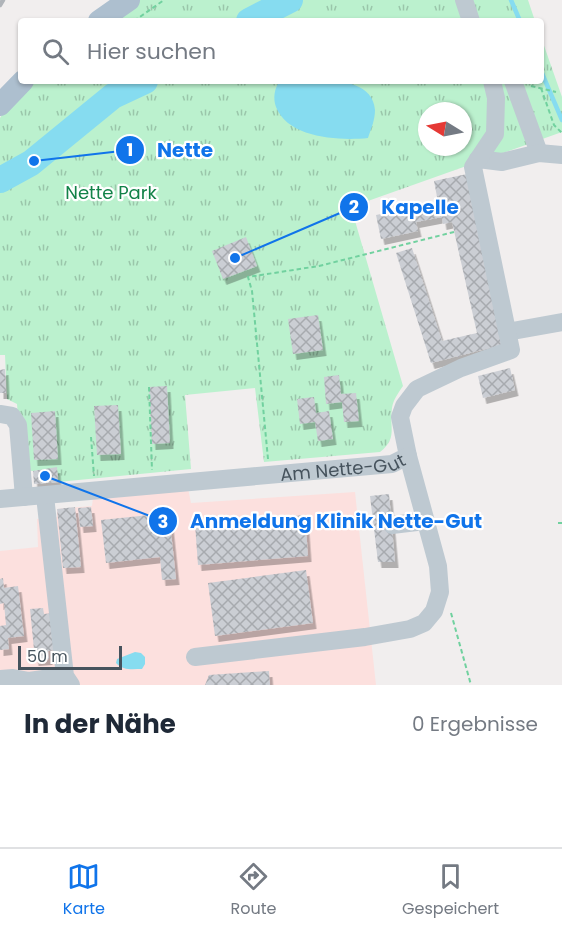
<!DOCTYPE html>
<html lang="de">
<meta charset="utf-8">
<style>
body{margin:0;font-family:Poppins,sans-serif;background:#f2f2f3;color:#1f2937}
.compass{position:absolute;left:418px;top:102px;width:54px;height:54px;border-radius:50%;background:#fff;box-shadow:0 2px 4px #0004;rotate:280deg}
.scale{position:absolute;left:18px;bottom:15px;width:104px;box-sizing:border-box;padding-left:6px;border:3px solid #46535d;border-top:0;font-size:16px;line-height:21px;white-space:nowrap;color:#46535d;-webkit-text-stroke:4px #fff;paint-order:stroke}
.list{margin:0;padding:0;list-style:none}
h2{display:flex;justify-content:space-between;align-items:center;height:78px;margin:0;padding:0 24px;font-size:26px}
h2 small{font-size:20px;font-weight:400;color:#747a83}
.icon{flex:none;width:33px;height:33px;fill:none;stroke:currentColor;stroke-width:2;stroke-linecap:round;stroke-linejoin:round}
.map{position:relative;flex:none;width:562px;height:685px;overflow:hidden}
.search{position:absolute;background:#fff;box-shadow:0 2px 4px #0004;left:18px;right:18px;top:18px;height:66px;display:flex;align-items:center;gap:15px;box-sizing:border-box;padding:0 21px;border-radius:6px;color:#747a83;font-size:22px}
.sheet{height:162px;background:#fff}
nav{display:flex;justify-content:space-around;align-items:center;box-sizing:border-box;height:84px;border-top:2px solid #e0e1e3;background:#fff;font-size:16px;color:#747a83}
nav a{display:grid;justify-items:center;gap:3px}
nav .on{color:#1074ea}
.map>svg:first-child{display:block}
</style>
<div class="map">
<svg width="562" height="685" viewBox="0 0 562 685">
<defs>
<pattern id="park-tufts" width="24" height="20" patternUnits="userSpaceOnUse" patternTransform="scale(1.5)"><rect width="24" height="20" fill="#bbf1ce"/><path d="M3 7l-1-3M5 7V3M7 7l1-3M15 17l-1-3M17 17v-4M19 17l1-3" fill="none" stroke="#9ac6aa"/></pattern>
<pattern id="building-cross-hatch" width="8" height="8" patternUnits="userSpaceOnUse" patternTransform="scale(1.5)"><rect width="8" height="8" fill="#cbced4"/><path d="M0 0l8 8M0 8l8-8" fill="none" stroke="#a7aaaf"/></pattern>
<filter id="shadow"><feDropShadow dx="3.5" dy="6" stdDeviation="0" flood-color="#0004"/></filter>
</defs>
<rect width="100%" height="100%" fill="#f1eeee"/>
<path fill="#fce0de" d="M188 488 191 503 355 492 376 685H0V551L38 547 37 519 57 517V509L92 506 93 498Z"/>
<g fill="url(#park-tufts)" fill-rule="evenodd">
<path d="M133 0H528L535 21H101Z"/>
<path d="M541 37 562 97V132L351 207 403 386C399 392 393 400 392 408 389 427 398 438 380 452L264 462 255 388 185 395 191 469 58 482 57 468 33 471 22 470 17 404 7 399 5 355H0V118L13 96 29 81H541ZM427 111H463V147H427Z"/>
</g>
<g fill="#86dcf0">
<path d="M280 81C306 81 372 71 375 110 375 120 371 129 368 138 339 141 288 138 276 107 273 99 274 88 280 81Z"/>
<path d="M135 652 141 653 145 657V664L142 669C133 669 123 671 116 663L117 659Z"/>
</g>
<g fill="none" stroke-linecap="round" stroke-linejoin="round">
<g stroke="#86dcf0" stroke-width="4.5">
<path d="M511 0 520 21"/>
<path d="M541 71 562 120"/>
</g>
<g stroke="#86dcf0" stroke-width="26">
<path d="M249 21 290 0"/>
<path d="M0 180 31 163 113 96 145 81"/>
</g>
</g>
<g fill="url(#building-cross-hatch)" filter="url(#shadow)">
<path d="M467 174 505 344 431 363 396 253 412 248 442 341 477 333 452 222 443 224 442 217 416 222 418 231 381 239 376 215 438 202 434 181Z"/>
<path d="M246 237 257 266 223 279 212 251Z"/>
<path d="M318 315 323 350 293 354 288 319Z"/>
<path d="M510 368 515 390 483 398 478 376Z"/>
<path d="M5 369 6 393H0V370Z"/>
<path d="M339 375 341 394 356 393 359 421 344 422 342 402 326 404 324 377Z"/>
<path d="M167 386 170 443 152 444 149 387Z"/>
<path d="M314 397 316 413 329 411 333 439 318 441 315 422 300 424 297 399Z"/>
<path d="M118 405 121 454 97 455 94 406Z"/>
<path d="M55 411 58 459 34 460 31 413Z"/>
<path d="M57 467 58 482 34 484 33 471Z"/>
<path d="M389 494 395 562H378L370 496Z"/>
<path d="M75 507 81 567 63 568 57 509Z"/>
<path d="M91 507 93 526 80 527 78 508Z"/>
<path d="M169 513 176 579 162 580 160 557 106 563 101 520Z"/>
<path d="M305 515 308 556 198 565 195 524Z"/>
<path d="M306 570 313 623 215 636 208 583Z"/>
<path d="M3 578 4 588 18 586 24 636 8 638 9 649 0 650V626L6 625 4 603 0 604V579Z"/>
<path d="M43 608 44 614 52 613 56 650 48 651 49 659 35 660 30 609Z"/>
<path d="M269 671 270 685H205L209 675Z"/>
</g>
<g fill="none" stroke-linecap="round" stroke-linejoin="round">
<g stroke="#71d19f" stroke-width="2" stroke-dasharray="4.5 3" stroke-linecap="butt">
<path d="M134 21 164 0"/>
<path d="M531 86 556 92"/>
<path d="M541 88 554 125 562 133"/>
<path d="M149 387 152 470"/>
<path d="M91 437 94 476"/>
<path d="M268 459 252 291 248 277 319 266 454 232"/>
<path d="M558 523H562"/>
<path d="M451 613 471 685"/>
</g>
<g stroke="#bec9d1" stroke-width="18">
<path d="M464 0 471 21"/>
<path d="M513 81 539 153"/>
<path d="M478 159 502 162 539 153 562 155"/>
<path d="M507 332 562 322"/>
<path d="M0 414 12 416 18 425 24 497"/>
<path d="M45 496 65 676 71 685"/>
<path id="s1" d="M0 499 392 464 408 456 400 417 404 406 417 389 461 368 511 350 473 167 495 134 496 98 492 81"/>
<path d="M392 525 425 521"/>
<path d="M195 657 365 637 410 629 424 623 434 611 440 592 438 566 408 456"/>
<path d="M0 679 13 678 29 681 65 676"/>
</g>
<g stroke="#adbfcf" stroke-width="22">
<path d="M99 21 129 0"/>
<path d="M0 105 23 81"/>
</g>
<path stroke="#b0b4b9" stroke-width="4.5" d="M0 5 3 0"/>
</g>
<g text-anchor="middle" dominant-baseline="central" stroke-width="4.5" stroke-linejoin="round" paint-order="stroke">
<g font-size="18" fill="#128248" stroke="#fff">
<text x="111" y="192">Nette Park</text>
</g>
<g font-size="18" fill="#46535d" stroke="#fff">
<text stroke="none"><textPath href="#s1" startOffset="344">Am Nette-Gut</textPath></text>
</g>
</g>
<path fill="none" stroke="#1074ea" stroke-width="2" d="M34 161L130 150M235 258L354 207M45 476L163 521"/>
<g fill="#1074ea" stroke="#fff" stroke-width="2">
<circle cx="34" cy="161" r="6"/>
<circle cx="235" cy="258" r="6"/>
<circle cx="45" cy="476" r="6"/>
<circle cx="130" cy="150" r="15"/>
<circle cx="354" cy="207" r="15"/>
<circle cx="163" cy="521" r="15"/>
</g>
<g font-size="18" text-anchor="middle" font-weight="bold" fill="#fff">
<text x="130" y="156">1</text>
<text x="354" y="213">2</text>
<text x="163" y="528">3</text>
</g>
<g font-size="20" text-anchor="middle" font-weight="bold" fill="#1074ea" stroke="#fff" stroke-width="4.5" stroke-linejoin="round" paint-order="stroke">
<text x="185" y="157">Nette</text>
<text x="420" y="214">Kapelle</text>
<text x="336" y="528">Anmeldung Klinik Nette-Gut</text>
</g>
</svg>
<svg class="compass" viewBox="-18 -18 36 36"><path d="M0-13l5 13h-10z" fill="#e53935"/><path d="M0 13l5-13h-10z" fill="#747a83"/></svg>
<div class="scale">50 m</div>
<div class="search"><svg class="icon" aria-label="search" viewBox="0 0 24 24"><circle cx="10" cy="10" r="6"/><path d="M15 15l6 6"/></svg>Hier suchen</div>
</div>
<section class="sheet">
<h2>In der Nähe<small>0 Ergebnisse</small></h2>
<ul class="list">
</ul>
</section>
<nav>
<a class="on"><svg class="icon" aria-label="map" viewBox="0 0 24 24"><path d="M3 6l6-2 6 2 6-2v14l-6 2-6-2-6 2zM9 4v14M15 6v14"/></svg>Karte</a>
<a><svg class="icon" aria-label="directions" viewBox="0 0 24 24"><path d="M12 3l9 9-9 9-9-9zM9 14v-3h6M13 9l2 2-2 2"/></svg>Route</a>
<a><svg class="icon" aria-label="saved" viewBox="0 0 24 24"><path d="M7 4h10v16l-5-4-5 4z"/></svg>Gespeichert</a>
</nav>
